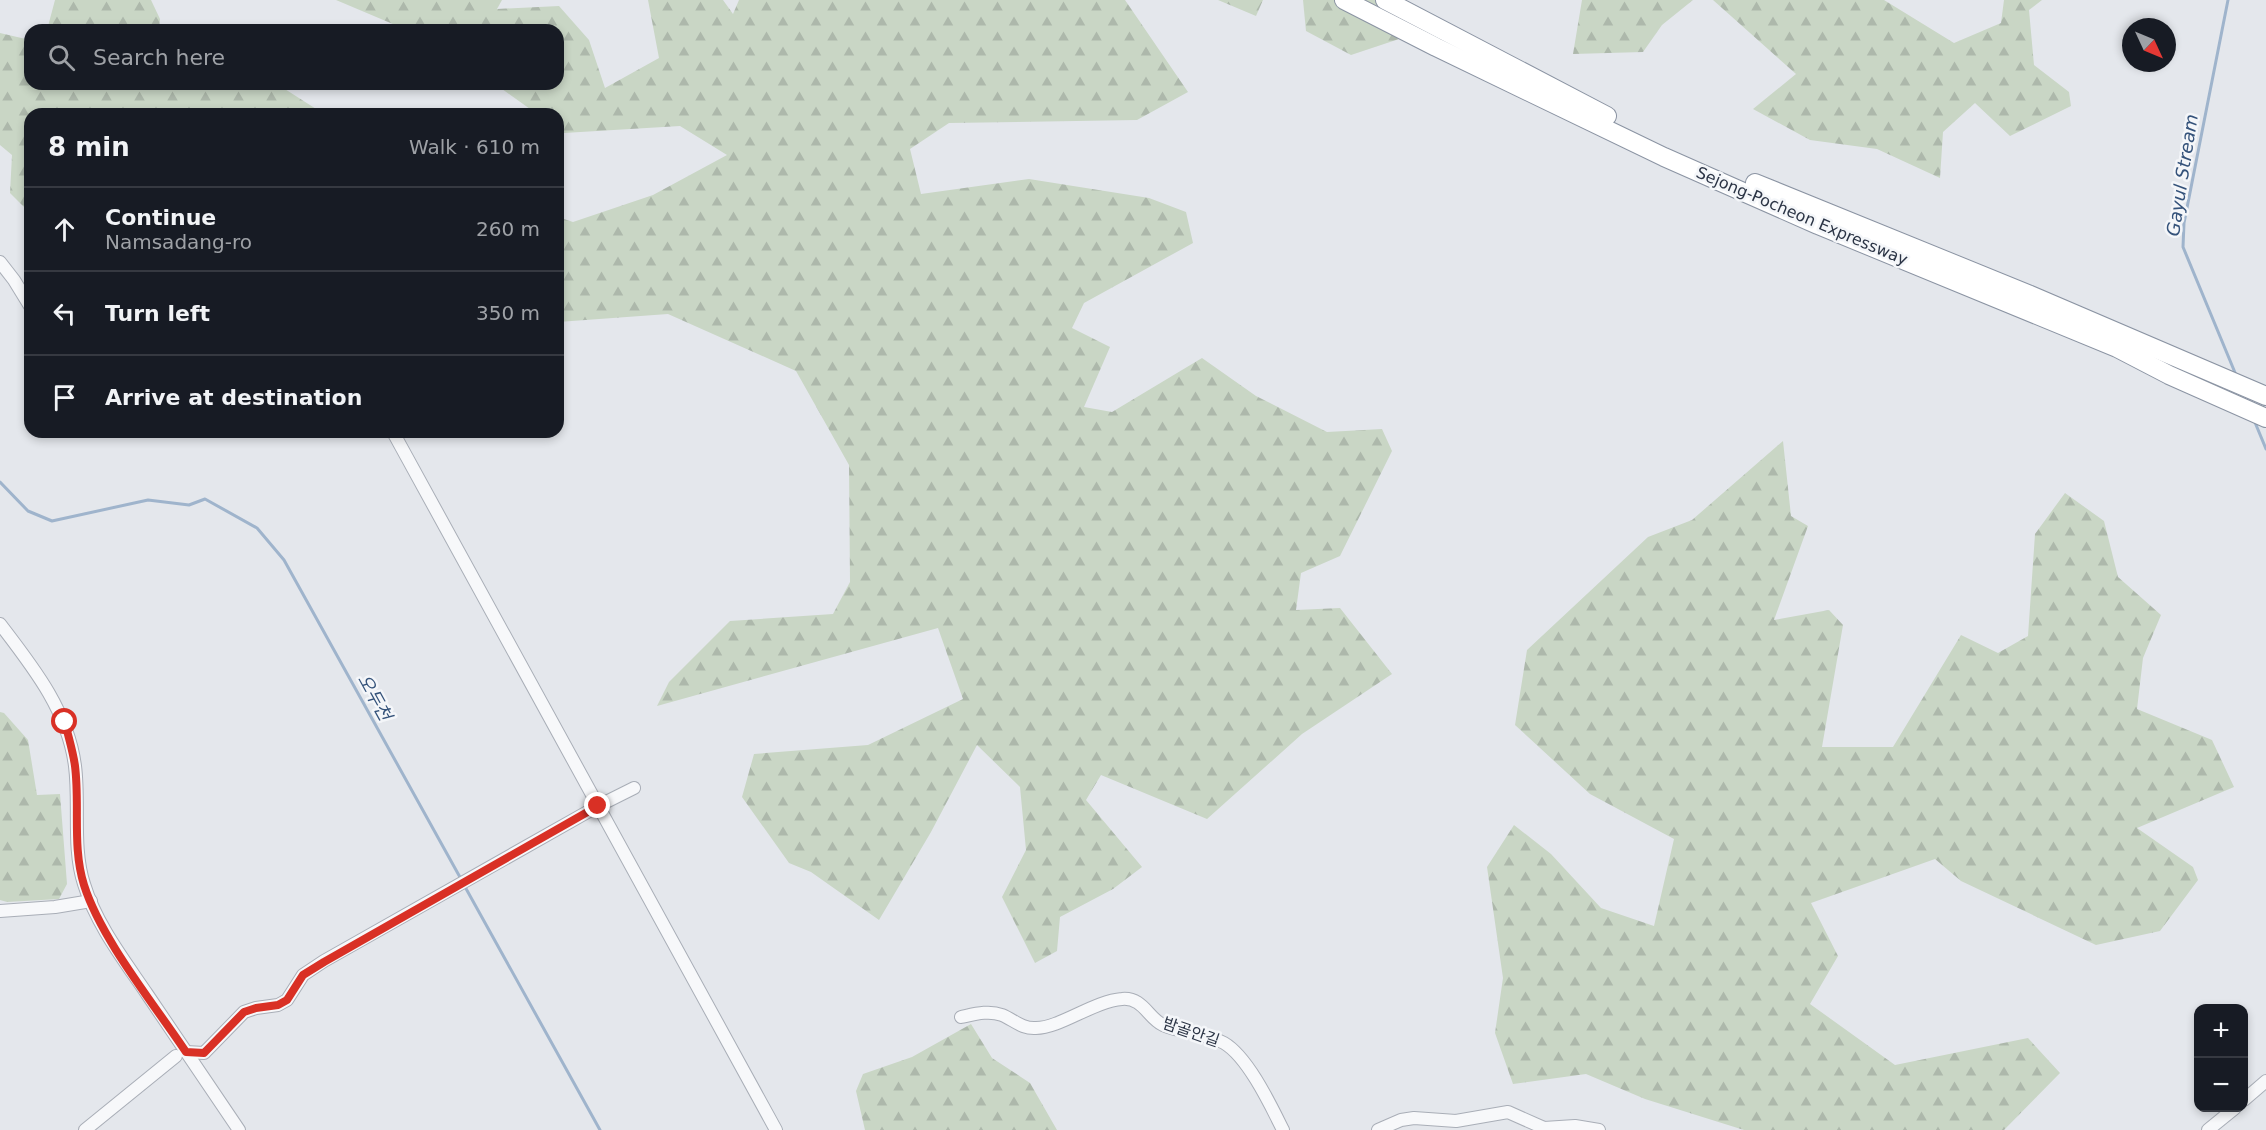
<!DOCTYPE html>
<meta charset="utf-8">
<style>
body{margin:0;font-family:"DejaVu Sans","Noto Sans KR",sans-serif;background:#242831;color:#f1f3f6}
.controls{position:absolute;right:18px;bottom:18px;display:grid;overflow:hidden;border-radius:12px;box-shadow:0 3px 9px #0003}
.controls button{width:54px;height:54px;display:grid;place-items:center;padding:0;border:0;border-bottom:2px solid #363941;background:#171b24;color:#f1f3f6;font:30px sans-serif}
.compass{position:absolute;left:2122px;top:18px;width:54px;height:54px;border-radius:50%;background:#171b24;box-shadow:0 3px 9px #0003;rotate:134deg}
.stop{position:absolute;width:18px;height:18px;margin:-14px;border:4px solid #d93025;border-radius:50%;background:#fff}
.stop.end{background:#d93025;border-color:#fff;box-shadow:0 2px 6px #0008}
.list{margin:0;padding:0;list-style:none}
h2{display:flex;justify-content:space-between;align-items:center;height:78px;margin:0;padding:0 24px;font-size:26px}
h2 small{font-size:20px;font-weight:400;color:#9ea1a6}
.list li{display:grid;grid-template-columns:39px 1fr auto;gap:18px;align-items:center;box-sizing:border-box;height:84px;padding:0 24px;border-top:2px solid #363941}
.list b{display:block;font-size:22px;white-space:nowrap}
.list p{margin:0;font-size:20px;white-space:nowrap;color:#9ea1a6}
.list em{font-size:20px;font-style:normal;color:#9ea1a6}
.icon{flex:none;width:33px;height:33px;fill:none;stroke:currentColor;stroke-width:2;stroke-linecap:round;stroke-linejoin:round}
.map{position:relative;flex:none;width:2266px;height:1130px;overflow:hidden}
.search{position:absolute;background:#171b24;box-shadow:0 3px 9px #0003;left:24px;top:24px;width:540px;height:66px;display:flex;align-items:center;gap:15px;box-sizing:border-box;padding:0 21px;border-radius:18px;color:#9ea1a6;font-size:22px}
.panel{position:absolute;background:#171b24;box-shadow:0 3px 9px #0003;left:24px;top:108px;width:540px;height:330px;border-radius:18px}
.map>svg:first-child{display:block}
</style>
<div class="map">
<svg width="2266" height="1130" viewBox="0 0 2266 1130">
<defs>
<pattern id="forest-firs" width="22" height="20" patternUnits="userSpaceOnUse" patternTransform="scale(1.5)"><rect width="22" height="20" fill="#c9d6c5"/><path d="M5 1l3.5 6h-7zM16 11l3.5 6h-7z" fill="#adb8ab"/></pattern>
</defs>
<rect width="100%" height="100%" fill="#e4e7ec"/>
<g fill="url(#forest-firs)">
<path d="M55 0H151L160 19 159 30H47Z"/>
<path d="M336 0H502L497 9 559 6 589 40 605 88 659 58 648 0H723L733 14 739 0H1125L1188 92 1137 120 949 123 910 149 921 194 1029 179 1149 198 1186 212 1193 243 1084 303 1072 328 1110 347 1084 407 1112 412 1202 358 1256 396 1327 432 1382 429 1392 451 1340 556 1301 573 1296 610 1340 608 1392 674 1302 734 1207 819 1101 775 1086 800 1142 867 1113 889 1060 917 1057 951 1035 963 1002 897 1026 850 1020 787 977 745 931 832 879 920 811 872 789 863 742 797 754 754 868 745 963 699 938 628 657 706 669 682 730 621 833 614 850 582 849 465 796 371 668 314 558 322V217L573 222 653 195 727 155 680 126 564 133 558 129V114H537L495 84H558V30H407Z"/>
<path d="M1218 0H1263L1256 16Z"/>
<path d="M1303 0H1405V37L1351 55 1306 31Z"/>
<path d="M1582 0H1693L1662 25 1643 52 1573 54Z"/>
<path d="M1713 0H1884L1954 43 2001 23 2004 0H2042L2029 10 2034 65 2069 92 2071 106 2010 136 1975 103 1943 132 1940 178 1877 149 1810 140 1753 109 1796 74Z"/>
<path d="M0 33 30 40V84H277L324 114H30V213L10 193 12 155 0 145Z"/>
<path d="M1783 441 1791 516 1808 526 1774 620 1829 610 1843 625 1822 747H1893L1961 635 1998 653 2028 636 2035 534 2065 493 2104 521 2118 577 2161 615 2143 658 2137 709 2212 740 2234 787 2137 828 2193 867 2198 880 2160 931 2096 945 1961 881 1935 859 1811 903 1838 956 1810 1004 1895 1065 2028 1038 2060 1073 2004 1130H1744L1645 1099 1586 1074 1513 1084 1495 1033 1503 978 1487 867 1514 825 1551 854 1601 908 1654 926 1674 839 1590 794 1515 725 1527 650 1648 537 1692 520Z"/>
<path d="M0 712 4 713 28 740 37 795 60 794 67 884 59 899 7 902 0 900Z"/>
<path d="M971 1024 992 1058 1030 1083 1057 1130H865L856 1091 863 1074 912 1057Z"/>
</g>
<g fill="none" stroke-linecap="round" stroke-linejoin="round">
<g stroke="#9fb4cc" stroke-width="3">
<path d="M2228 0 2184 223 2183 247 2236 375"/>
<path d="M2254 420 2266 449"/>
<path d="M0 482 28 511 52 521 148 500 189 505 205 499 257 528 284 560 461 879"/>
<path d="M464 885 600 1130"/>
</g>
<defs>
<g id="minor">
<path d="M0 262 14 280 30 306"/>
<path d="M393 432 776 1130"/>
<path d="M0 624C33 667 68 711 75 766 80 805 72 847 84 884 96 924 124 960 147 994 178 1040 209 1085 239 1130"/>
<path d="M0 911 55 907 91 901"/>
<path d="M961 1017C975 1014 989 1010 1002 1015 1014 1020 1022 1029 1036 1028 1060 1028 1094 1001 1122 999 1143 997 1148 1018 1163 1025 1182 1033 1206 1033 1224 1043 1248 1057 1271 1106 1283 1130"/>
<path d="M186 1052 204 1053 244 1012 256 1008 278 1005 287 1000 303 975 324 961 598 806 634 788"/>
<path d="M2244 1100 2266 1081"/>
<path d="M85 1130 176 1056"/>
<path d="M1378 1130 1401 1120 1414 1118 1456 1121 1508 1112 1544 1128 1575 1126 1599 1130"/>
<path d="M2208 1130 2235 1108"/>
</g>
<g id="highway">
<path d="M1344 0 1436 47 1664 157 1818 225 2117 348 2169 375 2266 418"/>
<path d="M1385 0 1607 116"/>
<path d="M1755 183 2028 294 2266 396"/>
</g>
</defs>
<use href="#minor" stroke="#a9aeb7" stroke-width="14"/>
<use href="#highway" stroke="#8b94a3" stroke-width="20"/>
<use href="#minor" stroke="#f7f8fa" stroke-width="12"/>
<use href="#highway" stroke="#fff" stroke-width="18"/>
</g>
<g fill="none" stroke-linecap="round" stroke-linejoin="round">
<path stroke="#d93025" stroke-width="8" d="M65 722C68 736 73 751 75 766 80 805 72 847 84 885 101 939 154 1004 186 1052L204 1053 244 1012 256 1008 278 1005 287 1000 303 975 324 962 598 806"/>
</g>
<g text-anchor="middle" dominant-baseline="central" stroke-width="5" stroke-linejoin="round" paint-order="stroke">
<g font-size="16" fill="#2b3445" stroke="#f4f6f9">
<text transform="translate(1802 216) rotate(23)">Sejong-Pocheon Expressway</text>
<text transform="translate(1191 1032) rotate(19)">밤골안길</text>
</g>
<g font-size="18" font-style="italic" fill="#34527a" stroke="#f4f6f9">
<text transform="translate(2182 175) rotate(-81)">Gayul Stream</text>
<text transform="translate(375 697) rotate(61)">오두천</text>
</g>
</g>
</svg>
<div class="controls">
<button>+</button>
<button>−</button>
</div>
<svg class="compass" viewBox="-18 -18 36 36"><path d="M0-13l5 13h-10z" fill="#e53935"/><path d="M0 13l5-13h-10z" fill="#9ea1a6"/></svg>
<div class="stop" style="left:65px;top:722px"></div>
<div class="stop end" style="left:598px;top:806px"></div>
<div class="search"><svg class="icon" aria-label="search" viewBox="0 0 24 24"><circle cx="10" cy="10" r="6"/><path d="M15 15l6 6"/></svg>Search here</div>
<section class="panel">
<h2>8 min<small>Walk · 610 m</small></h2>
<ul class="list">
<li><svg class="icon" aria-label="ahead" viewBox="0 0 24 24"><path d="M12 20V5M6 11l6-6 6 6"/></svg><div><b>Continue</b><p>Namsadang-ro</p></div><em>260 m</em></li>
<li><svg class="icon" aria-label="left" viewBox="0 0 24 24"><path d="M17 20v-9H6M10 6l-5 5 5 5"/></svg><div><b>Turn left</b></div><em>350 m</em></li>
<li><svg class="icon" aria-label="arrive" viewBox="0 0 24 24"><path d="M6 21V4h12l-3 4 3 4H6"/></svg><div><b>Arrive at destination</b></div></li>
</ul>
</section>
</div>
